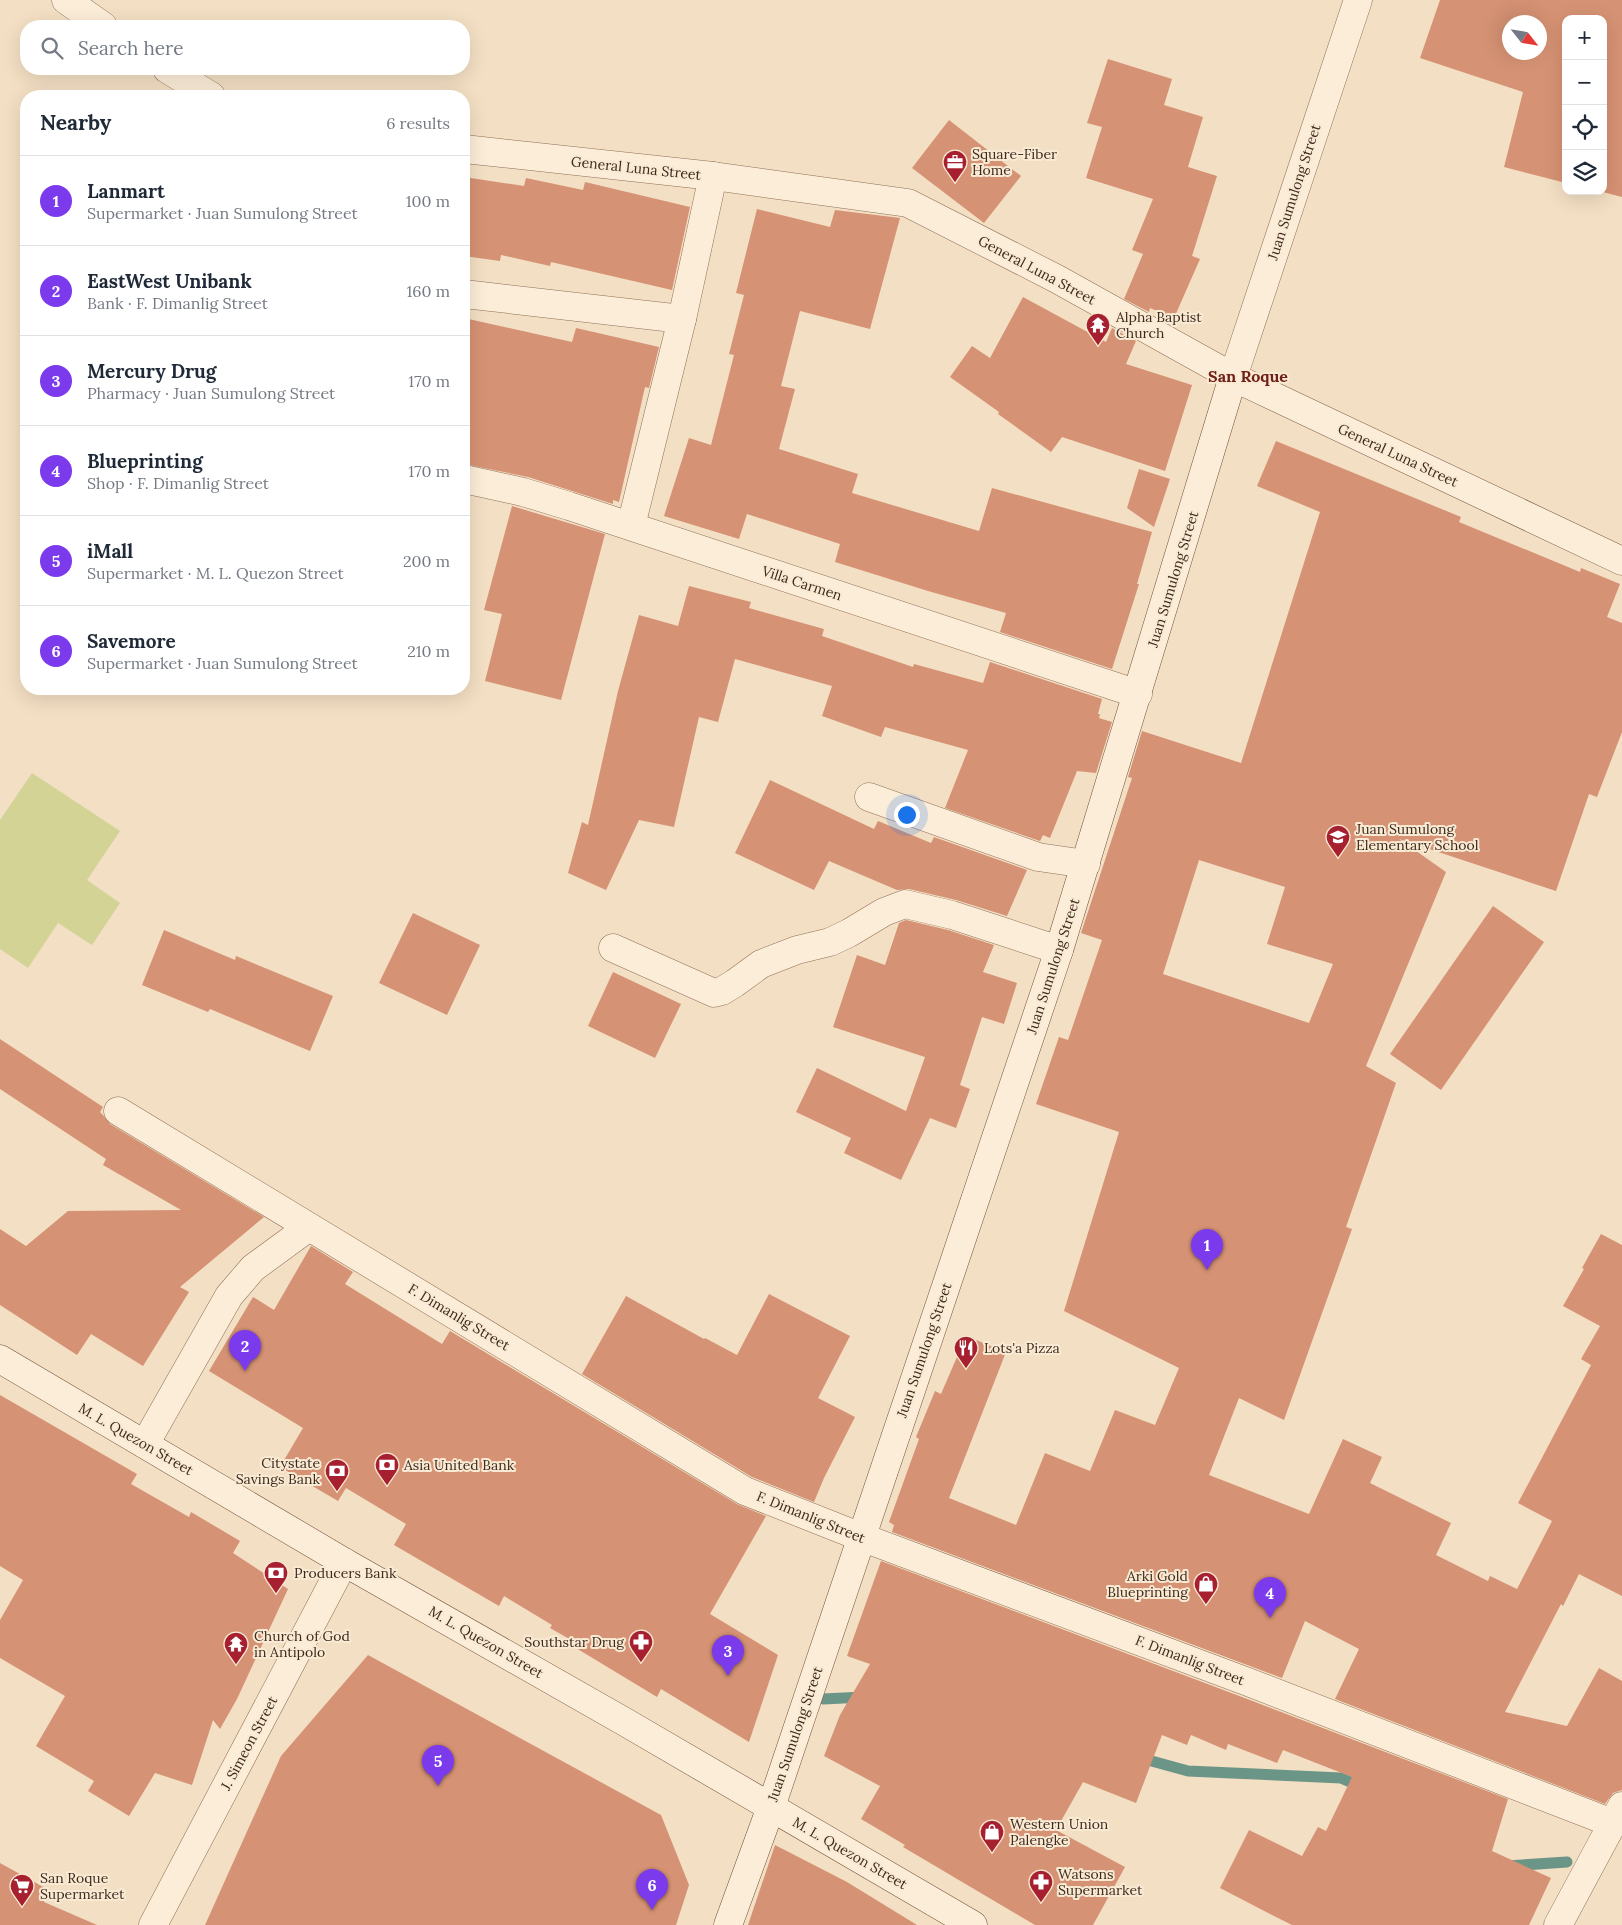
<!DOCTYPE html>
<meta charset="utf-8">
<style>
body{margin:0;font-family:Lora,serif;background:#f2f2f3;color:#1f2937}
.controls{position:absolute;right:15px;top:15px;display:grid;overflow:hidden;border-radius:10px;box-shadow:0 5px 20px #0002}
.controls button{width:45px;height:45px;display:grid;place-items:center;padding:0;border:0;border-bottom:1px solid #e0e1e3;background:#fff;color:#1f2937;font:25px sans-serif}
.compass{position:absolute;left:1502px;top:15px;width:45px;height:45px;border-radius:50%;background:#fff;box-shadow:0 5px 20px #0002;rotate:121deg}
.you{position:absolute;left:906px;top:814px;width:18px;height:18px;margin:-12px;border:4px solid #fff;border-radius:50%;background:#1a73e8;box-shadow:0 0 0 8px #1a73e833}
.badge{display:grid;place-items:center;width:32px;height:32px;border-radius:50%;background:#7c3aed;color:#fff;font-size:16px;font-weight:700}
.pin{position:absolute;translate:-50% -41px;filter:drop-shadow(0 1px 2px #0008)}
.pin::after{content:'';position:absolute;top:26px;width:18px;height:15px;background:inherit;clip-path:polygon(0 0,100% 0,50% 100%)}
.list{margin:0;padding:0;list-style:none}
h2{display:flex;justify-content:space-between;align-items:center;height:65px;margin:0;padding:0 20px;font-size:21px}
h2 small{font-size:16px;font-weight:400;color:#747a83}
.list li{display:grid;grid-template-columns:32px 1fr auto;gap:15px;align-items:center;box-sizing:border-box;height:90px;padding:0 20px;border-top:1px solid #e0e1e3}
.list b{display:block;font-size:19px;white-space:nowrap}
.list p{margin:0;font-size:16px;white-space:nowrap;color:#747a83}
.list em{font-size:16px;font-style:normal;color:#747a83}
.icon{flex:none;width:28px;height:28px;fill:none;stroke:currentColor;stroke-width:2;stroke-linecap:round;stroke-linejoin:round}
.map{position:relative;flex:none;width:1622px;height:1925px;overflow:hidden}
.search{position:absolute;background:#fff;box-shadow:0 5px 20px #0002;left:20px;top:20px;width:450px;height:55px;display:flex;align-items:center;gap:12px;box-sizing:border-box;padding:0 18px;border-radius:20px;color:#747a83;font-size:19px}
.panel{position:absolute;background:#fff;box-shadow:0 5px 20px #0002;left:20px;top:90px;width:450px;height:605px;border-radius:20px}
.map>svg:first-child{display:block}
</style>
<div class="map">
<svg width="1622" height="1925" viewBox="0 0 1622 1925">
<rect width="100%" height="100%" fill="#f3dfc3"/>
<path fill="#d3d395" d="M32 773 120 831 87 880 120 903 92 945 58 923 28 968 0 949V820Z"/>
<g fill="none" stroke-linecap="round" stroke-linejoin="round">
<g stroke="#6b9586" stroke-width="11">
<path d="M823 1699 864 1697"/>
<path d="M1137 1757 1188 1771 1341 1778 1364 1788"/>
<path d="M1507 1866 1567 1862"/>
</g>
</g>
<g fill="#d69274" fill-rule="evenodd">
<path d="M1440 0H1622V197L1599 191H1603V19H1566V183L1504 167 1523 92 1420 58ZM1510 22H1540V52H1510Z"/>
<path d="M1108 59 1172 79 1164 105 1203 117 1188 167 1217 176 1192 256 1200 259 1174 318 1150 308 1149 312 1124 299 1143 254 1132 250 1153 199 1086 178 1102 127 1087 123Z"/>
<path d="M949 120 1021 176 984 223 912 168Z"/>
<path d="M464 177 524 186 526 178 583 190 585 182 690 207 672 290 551 262 550 266 501 255 500 261 464 256Z"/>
<path d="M757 209 830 227 835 210 900 218 870 329 800 311 781 386 795 389 779 449 858 474 852 493 979 531 992 488 1152 532 1137 584H1139L1112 669 1000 632 1006 613 928 591 835 562 840 544 747 514 739 539 664 516 689 438 711 445 734 355 729 354 744 295 736 293Z"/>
<path d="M1023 297 1106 342 1112 328 1136 341 1126 364 1192 385 1165 471 1062 437 1051 452 998 414 999 412 950 377 972 346 990 358Z"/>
<path d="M464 318 572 342 576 328 659 347 649 388 645 387 619 502 613 500V504L528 477 464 464Z"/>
<path d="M1276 441 1461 517 1459 522 1580 572 1581 568 1620 584 1607 617 1622 623V732L1597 797 1589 794 1556 891 1399 839 1446 872 1366 1066 1396 1083 1346 1227 1352 1229 1284 1420 1239 1398 1209 1475 1309 1514 1343 1439 1382 1457 1370 1483 1451 1523 1436 1555 1488 1581 1490 1576 1517 1589 1552 1521 1518 1503 1591 1365 1581 1359 1600 1326 1563 1306 1584 1269 1582 1268 1601 1234 1622 1245V1596L1579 1574 1563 1606 1561 1604 1505 1712 1567 1726 1599 1668 1622 1681V1790L1613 1793 1605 1804 1335 1699 1359 1649 1305 1621 1282 1678 892 1532 894 1525 889 1522 919 1439 916 1437 935 1391 941 1394 966 1336 1006 1352 949 1498 1016 1525 1045 1453 1090 1471 1115 1410 1155 1425 1179 1368 1064 1311 1119 1132 1036 1104 1059 1037 1068 1040 1102 940 1081 933 1132 778 1128 777 1142 731 1241 763 1320 512 1257 486ZM1199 860 1285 887 1267 944 1333 964 1309 1023 1163 974Z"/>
<path d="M1139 469 1170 479 1154 527 1127 508Z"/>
<path d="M512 506 605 534 561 700 485 681 502 614 484 610Z"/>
<path d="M689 586 751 602 749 608 824 629 822 636 913 667 914 664 983 683 990 662 1102 699 1098 714H1100L1099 718 1112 722 1096 773 1077 771 1050 838 1043 835 1040 841 945 808 968 750 885 727 881 737 822 716 832 686 735 659 718 722 699 717 674 827 639 820 606 890 568 873 582 822 588 825 618 691 639 615 678 626Z"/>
<path d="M770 780 874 829 878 821 931 843 934 837 1027 870 1007 916 956 900 909 889 897 890 829 861 814 890 735 853Z"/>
<path d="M1493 906 1544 942 1441 1090 1390 1054Z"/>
<path d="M413 913 480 945 447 1015 379 983Z"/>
<path d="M906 920 948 930 994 945 983 972 1017 983 1004 1024 982 1017 960 1085 970 1089 956 1128 930 1118 901 1180 844 1153 851 1138 796 1112 817 1068 906 1111 925 1057 833 1027 857 955 885 965 899 923Z"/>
<path d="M164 930 235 960 236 956 333 996 310 1051 210 1009 208 1012 142 985Z"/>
<path d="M613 972 681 1004 655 1058 588 1026Z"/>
<path d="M0 1039 103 1107 100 1112 103 1115 110 1124 264 1217 180 1287 189 1292 143 1366 91 1334 77 1355 0 1305V1229L26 1246 68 1211 181 1210 103 1165 106 1159 0 1089Z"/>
<path d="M311 1246 353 1272 345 1284 442 1344 450 1331 737 1504 766 1516 710 1614 778 1655 749 1742 661 1689 657 1697 576 1648 578 1644 550 1628 552 1625 504 1596 499 1606 394 1545 406 1524 346 1488 338 1501 280 1467 303 1428 209 1371 253 1297 274 1310Z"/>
<path d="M769 1294 850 1336 818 1398 855 1417 824 1478 814 1502 752 1477 582 1374 626 1296 704 1339 705 1338 737 1355Z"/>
<path d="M0 1395 137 1474 131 1484 189 1517 191 1512 240 1541 233 1553 288 1589 237 1699 220 1729 213 1720 192 1785 155 1773 129 1816 88 1791 94 1781 36 1746 65 1696 0 1658V1620L23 1580 0 1566Z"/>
<path d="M881 1561 1242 1697 1508 1799 1492 1851 1551 1878 1529 1925H1292L1274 1916 1220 1888 1249 1830 1302 1856 1318 1827 1326 1831 1352 1777 1283 1750 1277 1763 1228 1744 1226 1750 1191 1735 1187 1745 1162 1735 1136 1803 1083 1782 1056 1830 1125 1867 1093 1925H1035L903 1847 905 1845 861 1819 880 1786 824 1756 840 1715 870 1664 847 1656Z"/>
<path d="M368 1655 661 1815 689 1885 676 1925H205L281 1756Z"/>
<path d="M775 1845 847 1882 917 1925H748Z"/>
<path d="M0 1863 47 1889 44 1902 97 1925H0Z"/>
</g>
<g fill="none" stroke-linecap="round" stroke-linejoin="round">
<defs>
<g id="minor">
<path d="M464 294 682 319"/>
<path d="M464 479 523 492 569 506 1138 694"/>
<path d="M631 526 682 319 713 176"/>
<path d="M869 797 1038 857 1086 864"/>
<path d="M613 948 714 993 722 991 735 983 761 964 797 950 830 942 849 933 884 912 905 904 952 915 1059 950"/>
<path d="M118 1111 745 1491 861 1537 1248 1682 1612 1823"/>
<path d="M145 1444 229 1296 253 1268 309 1227"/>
<path d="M153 1925 344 1562"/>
</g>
<g id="tertiary">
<path d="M66 0 103 26"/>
<path d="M167 69 211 96"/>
<path d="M464 149 713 176 908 203 1057 279 1233 377 1358 0"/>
<path d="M1558 1925 1622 1806"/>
</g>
<g id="secondary">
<path d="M0 1359 344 1562 625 1722 973 1925"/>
<path d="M728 1925 771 1807 1059 950 1233 377 1622 561"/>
</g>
</defs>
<use href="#minor" stroke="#906f57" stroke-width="29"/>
<use href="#tertiary" stroke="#906f57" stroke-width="29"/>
<use href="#secondary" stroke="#72503a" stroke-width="29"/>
<use href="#minor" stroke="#fcedd8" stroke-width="28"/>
<use href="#tertiary" stroke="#fcedd8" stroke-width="28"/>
<use href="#secondary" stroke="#fcedd8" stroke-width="28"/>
</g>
<defs>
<symbol id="office-pin" viewBox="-11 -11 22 30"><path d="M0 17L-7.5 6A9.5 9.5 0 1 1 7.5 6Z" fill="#a62030" stroke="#f9ead4"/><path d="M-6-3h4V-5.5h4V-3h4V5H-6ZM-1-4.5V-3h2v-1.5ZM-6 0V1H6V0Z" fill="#fff"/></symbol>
<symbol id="temple-pin" viewBox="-11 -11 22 30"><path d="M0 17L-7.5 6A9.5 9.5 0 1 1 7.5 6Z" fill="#a62030" stroke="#f9ead4"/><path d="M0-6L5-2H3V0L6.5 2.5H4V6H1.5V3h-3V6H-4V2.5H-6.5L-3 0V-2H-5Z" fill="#fff"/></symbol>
<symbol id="school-pin" viewBox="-11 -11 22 30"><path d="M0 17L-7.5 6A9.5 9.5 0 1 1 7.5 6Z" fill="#a62030" stroke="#f9ead4"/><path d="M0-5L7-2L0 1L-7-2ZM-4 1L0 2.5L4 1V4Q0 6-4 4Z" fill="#fff"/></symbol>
<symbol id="restaurant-pin" viewBox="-11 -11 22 30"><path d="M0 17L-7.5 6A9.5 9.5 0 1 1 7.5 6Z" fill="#a62030" stroke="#f9ead4"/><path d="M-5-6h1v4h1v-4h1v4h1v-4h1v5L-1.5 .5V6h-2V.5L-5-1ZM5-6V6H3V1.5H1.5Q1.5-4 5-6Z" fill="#fff"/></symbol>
<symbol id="bank-pin" viewBox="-11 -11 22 30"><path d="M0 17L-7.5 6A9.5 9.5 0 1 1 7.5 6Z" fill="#a62030" stroke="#f9ead4"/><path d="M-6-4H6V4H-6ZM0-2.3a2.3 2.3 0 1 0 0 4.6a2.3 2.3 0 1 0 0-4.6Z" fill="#fff"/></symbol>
<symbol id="shop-pin" viewBox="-11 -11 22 30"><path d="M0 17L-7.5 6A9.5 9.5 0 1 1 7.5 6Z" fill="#a62030" stroke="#f9ead4"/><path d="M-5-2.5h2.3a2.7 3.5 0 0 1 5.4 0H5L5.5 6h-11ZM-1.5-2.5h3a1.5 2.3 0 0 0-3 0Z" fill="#fff"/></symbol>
<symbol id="pharmacy-pin" viewBox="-11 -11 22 30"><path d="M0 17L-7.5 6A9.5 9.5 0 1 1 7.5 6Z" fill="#a62030" stroke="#f9ead4"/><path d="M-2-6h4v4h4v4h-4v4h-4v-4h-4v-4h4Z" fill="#fff"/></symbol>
<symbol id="supermarket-pin" viewBox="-11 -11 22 30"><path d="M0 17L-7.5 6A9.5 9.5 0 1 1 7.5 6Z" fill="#a62030" stroke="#f9ead4"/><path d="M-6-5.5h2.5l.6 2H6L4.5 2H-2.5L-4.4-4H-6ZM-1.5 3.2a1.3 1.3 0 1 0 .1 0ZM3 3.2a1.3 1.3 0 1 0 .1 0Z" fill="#fff"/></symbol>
</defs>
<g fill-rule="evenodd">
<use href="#office-pin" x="941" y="148" width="28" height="38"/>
<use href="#temple-pin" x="1084" y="311" width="28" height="38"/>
<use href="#school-pin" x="1324" y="823" width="28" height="38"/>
<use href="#restaurant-pin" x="952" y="1334" width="28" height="38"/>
<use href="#bank-pin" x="373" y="1451" width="28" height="38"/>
<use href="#bank-pin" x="323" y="1457" width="28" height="38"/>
<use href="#bank-pin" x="262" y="1559" width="28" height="38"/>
<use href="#shop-pin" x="1192" y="1570" width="28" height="38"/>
<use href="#pharmacy-pin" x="627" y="1628" width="28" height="38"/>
<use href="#temple-pin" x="222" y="1630" width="28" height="38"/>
<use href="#shop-pin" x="978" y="1818" width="28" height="38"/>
<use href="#pharmacy-pin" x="1027" y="1868" width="28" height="38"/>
<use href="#supermarket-pin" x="8" y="1872" width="28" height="38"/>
</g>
<g text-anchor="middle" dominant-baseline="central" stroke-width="4" stroke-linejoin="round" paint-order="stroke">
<g font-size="14" fill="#3e291d" stroke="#f9ead4" text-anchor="start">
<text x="972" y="154">Square-Fiber<tspan x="972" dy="16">Home</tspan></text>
<text x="1116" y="317">Alpha Baptist<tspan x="1116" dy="16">Church</tspan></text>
<text x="1356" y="829">Juan Sumulong<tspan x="1356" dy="16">Elementary School</tspan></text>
<text x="984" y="1348">Lots'a Pizza</text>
<text x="320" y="1463" text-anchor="end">Citystate<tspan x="320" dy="16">Savings Bank</tspan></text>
<text x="404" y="1465">Asia United Bank</text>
<text x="294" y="1573">Producers Bank</text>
<text x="1188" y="1576" text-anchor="end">Arki Gold<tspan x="1188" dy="16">Blueprinting</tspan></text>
<text x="254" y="1636">Church of God<tspan x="254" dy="16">in Antipolo</tspan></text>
<text x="624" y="1642" text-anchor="end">Southstar Drug</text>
<text x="1010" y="1824">Western Union<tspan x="1010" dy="16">Palengke</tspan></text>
<text x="1058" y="1874">Watsons<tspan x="1058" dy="16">Supermarket</tspan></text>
<text x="40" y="1878">San Roque<tspan x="40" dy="16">Supermarket</tspan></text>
</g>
<g font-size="14" fill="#3e291d" stroke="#f9ead4">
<text transform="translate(636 168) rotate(6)">General Luna Street</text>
<text transform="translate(1294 192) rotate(-72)">Juan Sumulong Street</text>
<text transform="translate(1037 270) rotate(28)">General Luna Street</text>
<text transform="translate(1398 455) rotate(25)">General Luna Street</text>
<text transform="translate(1173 579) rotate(-73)">Juan Sumulong Street</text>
<text transform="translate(802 583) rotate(18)">Villa Carmen</text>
<text transform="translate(1053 966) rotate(-72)">Juan Sumulong Street</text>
<text transform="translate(459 1317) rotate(31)">F. Dimanlig Street</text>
<text transform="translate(924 1350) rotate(-71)">Juan Sumulong Street</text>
<text transform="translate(136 1439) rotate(30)">M. L. Quezon Street</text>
<text transform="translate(811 1517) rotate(22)">F. Dimanlig Street</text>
<text transform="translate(486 1642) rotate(30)">M. L. Quezon Street</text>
<text transform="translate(1190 1660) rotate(21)">F. Dimanlig Street</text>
<text transform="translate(795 1734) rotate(-71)">Juan Sumulong Street</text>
<text transform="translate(249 1743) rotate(-62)">J. Simeon Street</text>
<text transform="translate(850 1853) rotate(30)">M. L. Quezon Street</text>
</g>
<g font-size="16" font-weight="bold" fill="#702017" stroke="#f9ead4">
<text x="1248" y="376">San Roque</text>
</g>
</g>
</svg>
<div class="controls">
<button>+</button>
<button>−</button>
<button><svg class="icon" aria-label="locate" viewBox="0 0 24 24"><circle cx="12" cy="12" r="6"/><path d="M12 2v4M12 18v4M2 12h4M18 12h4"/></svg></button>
<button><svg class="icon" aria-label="layers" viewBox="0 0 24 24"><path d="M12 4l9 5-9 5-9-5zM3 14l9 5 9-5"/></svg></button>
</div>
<svg class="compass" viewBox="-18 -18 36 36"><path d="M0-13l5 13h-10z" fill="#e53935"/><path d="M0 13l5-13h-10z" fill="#747a83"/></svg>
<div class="you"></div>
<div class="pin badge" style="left:1207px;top:1270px">1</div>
<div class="pin badge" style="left:245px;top:1371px">2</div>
<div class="pin badge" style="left:728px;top:1676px">3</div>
<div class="pin badge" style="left:1270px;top:1618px">4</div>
<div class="pin badge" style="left:438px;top:1786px">5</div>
<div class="pin badge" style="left:652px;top:1910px">6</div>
<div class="search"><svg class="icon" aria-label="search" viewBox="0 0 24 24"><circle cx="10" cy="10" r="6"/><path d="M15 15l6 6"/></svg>Search here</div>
<section class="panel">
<h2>Nearby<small>6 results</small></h2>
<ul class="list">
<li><span class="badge">1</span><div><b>Lanmart</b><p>Supermarket · Juan Sumulong Street</p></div><em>100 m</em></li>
<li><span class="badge">2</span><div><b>EastWest Unibank</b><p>Bank · F. Dimanlig Street</p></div><em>160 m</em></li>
<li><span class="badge">3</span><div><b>Mercury Drug</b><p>Pharmacy · Juan Sumulong Street</p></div><em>170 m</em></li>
<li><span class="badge">4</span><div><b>Blueprinting</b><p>Shop · F. Dimanlig Street</p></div><em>170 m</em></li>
<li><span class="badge">5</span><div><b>iMall</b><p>Supermarket · M. L. Quezon Street</p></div><em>200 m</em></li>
<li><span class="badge">6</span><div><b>Savemore</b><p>Supermarket · Juan Sumulong Street</p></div><em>210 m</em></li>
</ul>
</section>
</div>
